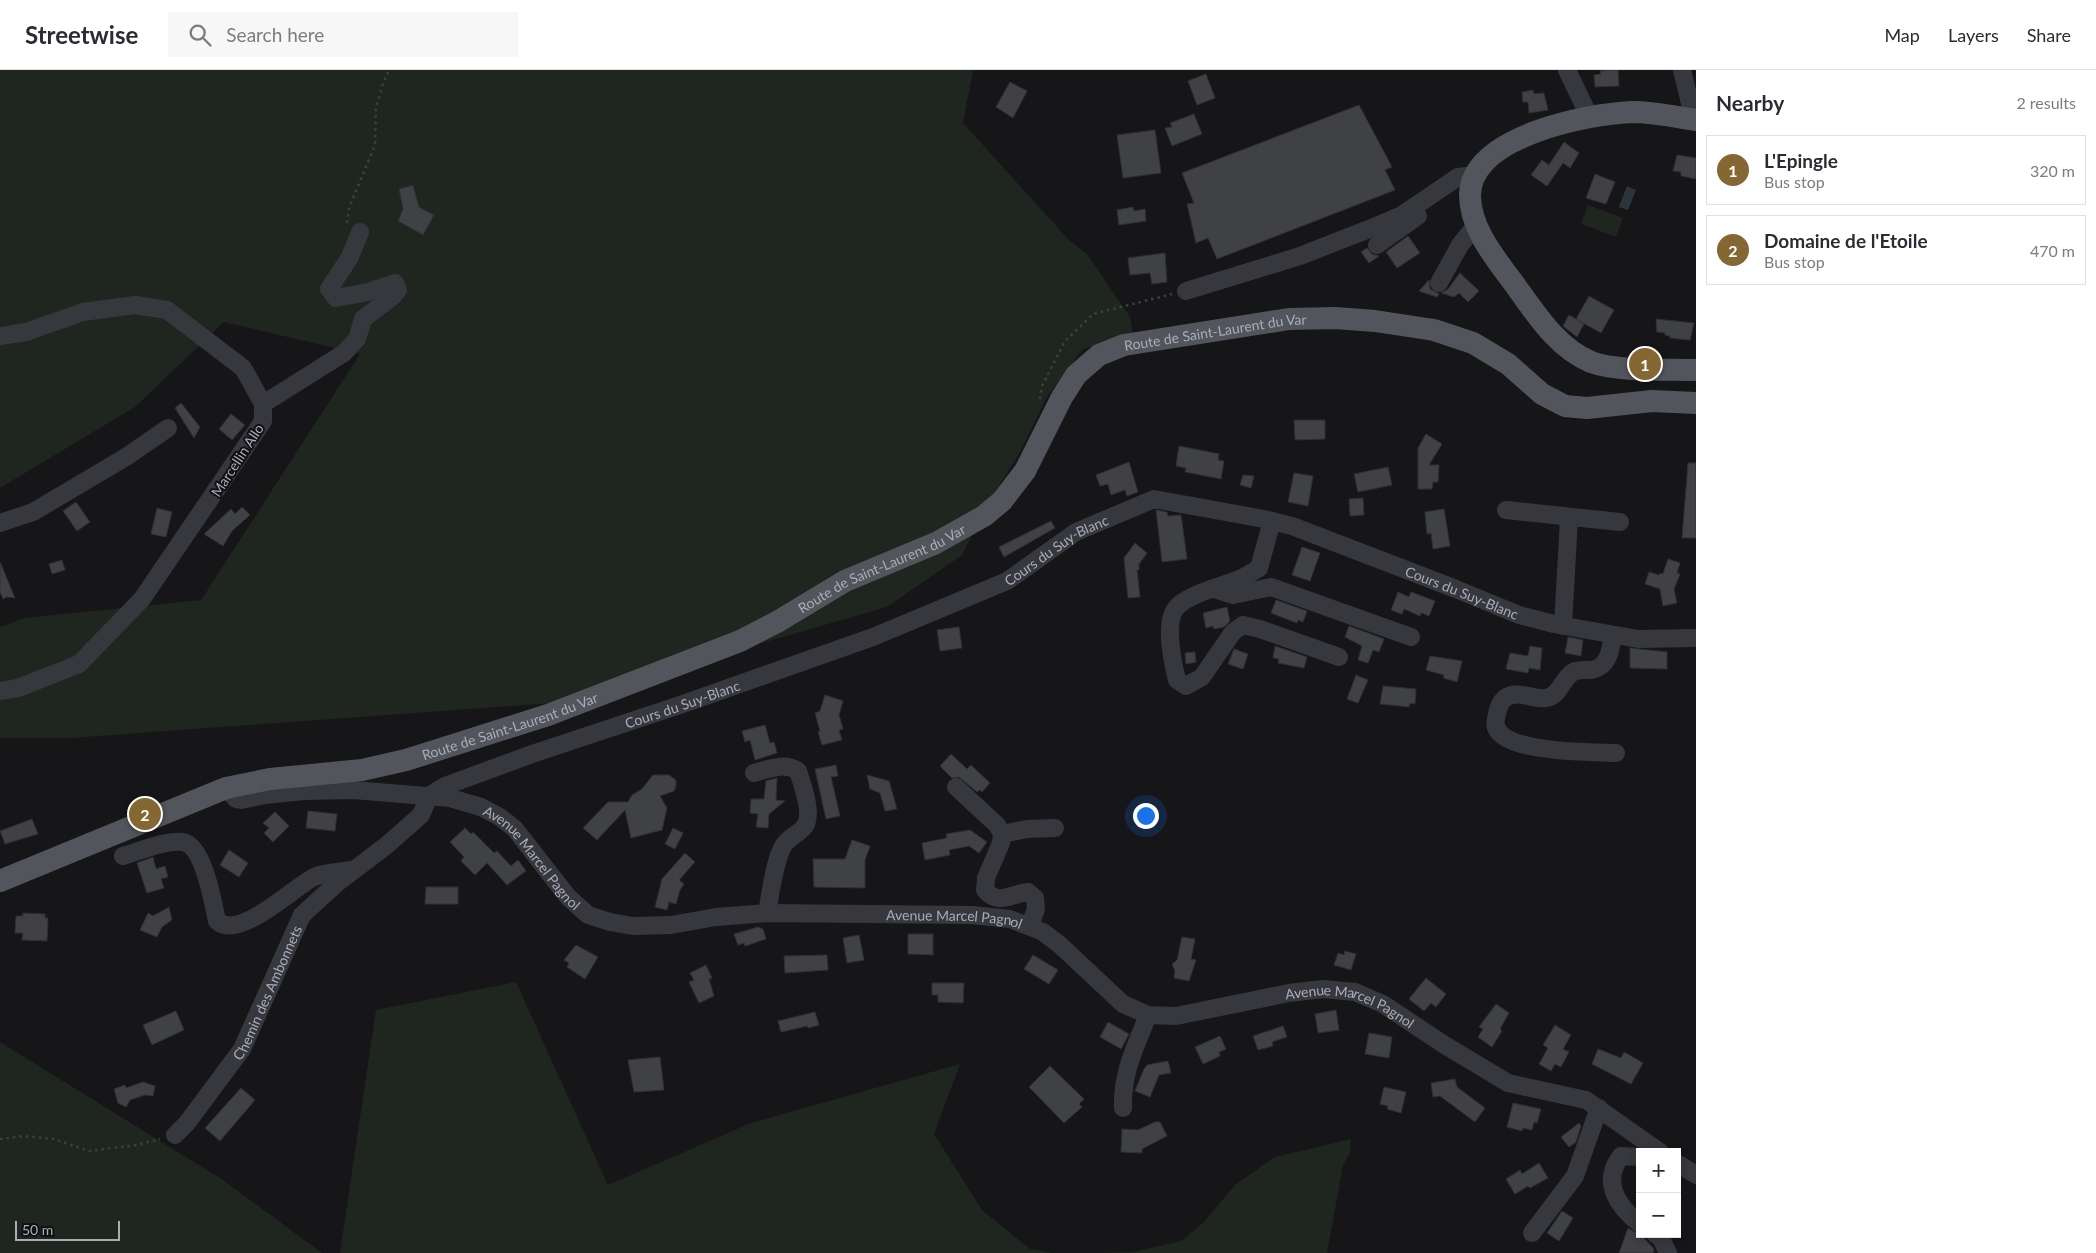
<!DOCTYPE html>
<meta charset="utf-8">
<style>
body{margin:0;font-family:Lato,sans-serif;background:#f7f7f7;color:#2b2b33}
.controls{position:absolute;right:15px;bottom:15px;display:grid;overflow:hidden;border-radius:0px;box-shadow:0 2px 8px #0003}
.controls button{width:45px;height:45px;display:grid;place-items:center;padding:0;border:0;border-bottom:1px solid #e1e1e2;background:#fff;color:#2b2b33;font:25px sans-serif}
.scale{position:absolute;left:15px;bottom:12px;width:105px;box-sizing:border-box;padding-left:5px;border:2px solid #a8adb8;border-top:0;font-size:14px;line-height:18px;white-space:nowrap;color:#a8adb8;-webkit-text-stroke:4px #111113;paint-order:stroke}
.you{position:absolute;left:1145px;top:745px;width:18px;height:18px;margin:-12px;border:4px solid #fff;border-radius:50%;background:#1a73e8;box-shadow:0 0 0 8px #1a73e833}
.badge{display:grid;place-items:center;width:32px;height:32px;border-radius:50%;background:#856733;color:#fff;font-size:16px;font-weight:700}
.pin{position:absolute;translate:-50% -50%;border:2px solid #fff;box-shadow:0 1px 5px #0006}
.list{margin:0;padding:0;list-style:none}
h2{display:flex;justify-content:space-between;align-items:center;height:65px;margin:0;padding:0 20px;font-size:21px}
h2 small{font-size:16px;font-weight:400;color:#7c7c81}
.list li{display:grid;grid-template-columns:32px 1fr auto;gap:15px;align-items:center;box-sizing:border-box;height:70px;margin:0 10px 10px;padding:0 10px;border:1px solid #e1e1e2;border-radius:0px}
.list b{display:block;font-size:19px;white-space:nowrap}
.list p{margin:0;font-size:16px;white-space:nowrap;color:#7c7c81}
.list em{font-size:16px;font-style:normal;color:#7c7c81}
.icon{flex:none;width:28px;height:28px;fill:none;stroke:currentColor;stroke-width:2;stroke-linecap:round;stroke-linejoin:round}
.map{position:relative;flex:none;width:1696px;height:1183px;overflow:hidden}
header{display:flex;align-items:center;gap:30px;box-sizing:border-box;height:70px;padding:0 25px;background:#fff;border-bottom:1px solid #e1e1e2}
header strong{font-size:24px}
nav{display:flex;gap:28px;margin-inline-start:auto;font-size:18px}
.search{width:350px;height:45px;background:#f7f7f7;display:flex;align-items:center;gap:12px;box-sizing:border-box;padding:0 18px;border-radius:0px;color:#7c7c81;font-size:19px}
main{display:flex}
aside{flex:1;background:#fff}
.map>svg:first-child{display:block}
</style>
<header>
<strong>Streetwise</strong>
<div class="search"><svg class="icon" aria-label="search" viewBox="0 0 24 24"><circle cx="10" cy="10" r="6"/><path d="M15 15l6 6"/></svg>Search here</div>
<nav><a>Map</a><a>Layers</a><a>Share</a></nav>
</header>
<main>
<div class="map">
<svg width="1696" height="1183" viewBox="0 0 1696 1183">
<rect width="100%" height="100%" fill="#161618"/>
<g fill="#1e261f">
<path d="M0 0H973L963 53 1069 170 1087 184 1130 247 1133 264 1083 279 1048 325 1020 382 991 429 962 485 887 537 553 633 70 668H0V557L24 548 201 530 360 284 224 252 135 337 0 418Z"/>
<path d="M1588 135 1623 148 1616 167 1581 154Z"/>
<path d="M516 912 608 1115 751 1053 960 994 934 1064 982 1140 1030 1179 1052 1183H340L376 940Z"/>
<path d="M0 972 223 1110 322 1183H0Z"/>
<path d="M1351 1069 1350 1083 1343 1095 1327 1183H1098L1133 1182 1181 1171 1203 1153 1236 1114 1275 1087Z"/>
</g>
<path fill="#2c353c" d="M1627 116 1636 120 1628 140 1619 137Z"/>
<g fill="#404145" stroke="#303034">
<path d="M1607 0H1618L1619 16 1595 17 1594 5 1601 4 1600 1Z"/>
<path d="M1206 4 1215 28 1197 35 1188 11Z"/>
<path d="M1010 12 1027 21 1013 48 996 37Z"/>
<path d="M1533 20 1534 24 1544 23 1548 40 1529 43 1528 32H1523L1522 22Z"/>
<path d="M1359 35 1392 97 1385 100 1395 120 1217 189 1208 168 1196 173 1187 134 1194 133 1182 103Z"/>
<path d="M1194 44 1202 64 1172 76 1165 58 1172 57 1170 53Z"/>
<path d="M1155 60 1161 103 1123 108 1117 65Z"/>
<path d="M1564 72 1579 83 1570 98 1563 93 1547 116 1531 105 1542 90 1549 95Z"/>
<path d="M1677 85 1696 88V109L1681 106V102L1673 101Z"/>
<path d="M1595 104 1615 112 1606 134 1586 128Z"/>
<path d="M413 115 419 137 434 145 423 165 398 151 403 139 399 119Z"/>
<path d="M1133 137 1134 141 1145 139 1146 151 1119 155 1117 140Z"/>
<path d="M1408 166 1420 183 1397 198 1386 182Z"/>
<path d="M1367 178 1372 184 1379 186 1369 193 1361 182Z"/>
<path d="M1165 183 1167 212 1152 214 1150 203 1130 205 1128 188Z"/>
<path d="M1460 203 1479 221 1468 232 1459 223 1454 227 1441 223 1448 219Z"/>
<path d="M1429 210 1430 219 1439 224 1437 227 1419 221Z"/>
<path d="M1589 226 1614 240 1601 263 1576 249Z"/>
<path d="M1569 245 1584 254 1577 267 1563 256Z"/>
<path d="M1656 249 1694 253 1690 270 1670 268V266L1665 265V263L1657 262Z"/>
<path d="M181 333 200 357 194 368 175 338Z"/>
<path d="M231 344 245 355 232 370 219 359Z"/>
<path d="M1294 350H1325V369L1295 370Z"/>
<path d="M1426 364 1442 374 1429 395H1439L1438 412H1433L1432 419H1418V378Z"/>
<path d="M1179 376 1219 384 1218 390 1224 391 1221 409 1185 402 1186 398 1176 396Z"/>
<path d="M1129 392 1138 422 1127 426 1125 420 1111 425 1108 414 1100 416 1096 405Z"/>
<path d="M1688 393H1696V468H1682Z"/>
<path d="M1388 397 1392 415 1358 422 1354 404Z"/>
<path d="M1294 403 1313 406 1308 436 1288 432Z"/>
<path d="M1243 405 1254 406 1251 418 1240 415Z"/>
<path d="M1363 428 1364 445 1350 446 1349 429Z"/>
<path d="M76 432 90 452 77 461 63 441Z"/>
<path d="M242 437 250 445 232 461 223 476 204 464 231 439 235 444Z"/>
<path d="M157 438 172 442 166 467 151 464Z"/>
<path d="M1444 439 1450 476 1433 479 1431 463 1427 464 1425 442Z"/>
<path d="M1156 440 1167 442 1168 446 1181 445 1187 489 1162 492Z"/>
<path d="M1051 451 1055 458 1004 487 999 477Z"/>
<path d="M1135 473 1147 483 1139 494V500H1137L1140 527 1128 528 1124 488Z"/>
<path d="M1302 477 1320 483 1310 511 1292 505Z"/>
<path d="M1668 489 1680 493 1677 503 1680 504 1674 519 1677 533 1663 536 1660 519 1645 514 1649 502 1659 505 1660 503 1663 504Z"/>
<path d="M62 490 65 500 52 504 49 494Z"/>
<path d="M0 492 15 528 7 527 3 529 0 522Z"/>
<path d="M1398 522 1409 527 1411 522 1435 531 1429 546 1421 543 1420 546 1404 539 1402 544 1391 540Z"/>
<path d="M1276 530 1307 541 1303 552 1298 550 1297 553 1271 543Z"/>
<path d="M1227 537 1230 551 1224 557 1214 559 1213 556 1206 558 1203 543Z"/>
<path d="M1349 556 1384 569 1379 582 1373 580 1368 593 1358 590 1362 576 1345 567Z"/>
<path d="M959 557 962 578 940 581 937 560Z"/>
<path d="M1568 567 1583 570 1581 586 1565 583Z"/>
<path d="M1275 576 1307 587 1304 598 1278 593 1279 589 1273 588Z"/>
<path d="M1530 576 1542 578 1540 600 1529 598 1528 603 1506 599 1510 583 1528 586Z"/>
<path d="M1630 578 1667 582V599L1630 598Z"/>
<path d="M1234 579 1248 584 1243 599 1228 594Z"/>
<path d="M1195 582 1196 592 1186 594 1185 583Z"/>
<path d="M1430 586 1462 591 1457 612 1443 608 1444 605 1426 600Z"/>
<path d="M1356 605 1368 610 1358 633 1347 629Z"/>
<path d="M1383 616 1416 619 1415 634 1410 633 1409 637 1380 634Z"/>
<path d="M825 625 843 631 839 645 843 659 839 660 842 670 822 675 818 662 820 661 815 643 820 641Z"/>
<path d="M765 655 770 673 774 672 777 683 755 690 750 670 745 672 742 661Z"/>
<path d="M951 684 967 699 971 695 990 713 982 722 979 720 977 722 959 707 952 708 940 696Z"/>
<path d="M836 695 838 706 831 707 840 746 826 749 815 699Z"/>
<path d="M653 705H669L676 710V716L674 721 660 726 667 738 662 760 631 768 625 740 597 770 583 758 608 732H628L632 725 642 719Z"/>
<path d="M867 705 889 711 897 739 885 741 880 723 870 719Z"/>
<path d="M777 708 776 730 785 731 769 744 768 758 756 757 758 744 750 743 751 729H764L766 711Z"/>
<path d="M308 741 337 744 335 761 306 758Z"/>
<path d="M275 742 289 756 273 772 264 763 269 758 263 753Z"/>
<path d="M32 749 38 764 5 774 0 761Z"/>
<path d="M465 758 471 764 473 762 494 783 497 781 511 796 518 790 526 801 507 815 487 793 475 805 461 791 464 787 450 772Z"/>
<path d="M673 758 683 763 675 779 665 774Z"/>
<path d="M970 760 987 772 979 783 969 776 949 780 950 785 925 790 922 773 947 768 946 764Z"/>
<path d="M852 770 870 776 865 790V818L814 817 813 789H845Z"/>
<path d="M229 780 248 793 239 807 220 795Z"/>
<path d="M685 783 695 792 679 810 684 814 680 820 676 834 669 832 667 840 655 837 662 809Z"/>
<path d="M153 787 156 799 165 796 168 807 161 809 164 818 147 823 137 793Z"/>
<path d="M426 817H458V834H425Z"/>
<path d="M169 837 172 850 162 857 157 867 140 860 148 843 153 846Z"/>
<path d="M23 843 45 844V848H48L47 871 22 870 23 863H15L16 846H23Z"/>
<path d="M758 857 763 859 766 869 745 876 744 873 738 875 734 864Z"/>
<path d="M908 864H933V885L908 884Z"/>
<path d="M859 865 864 890 847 893 843 868Z"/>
<path d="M1182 867 1195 869 1191 889 1196 890 1189 911 1174 908 1175 901 1172 894 1177 890Z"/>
<path d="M576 875 598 887 585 909 567 897 569 893 564 890Z"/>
<path d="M1345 881 1356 884 1351 900 1334 895 1338 883 1344 885Z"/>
<path d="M827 885 828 900 785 903 784 886Z"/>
<path d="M1033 885 1058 900 1049 914 1024 899Z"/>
<path d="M706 895 712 908 709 909 714 926 699 933 689 912 694 910 690 903Z"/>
<path d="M1426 908 1446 924 1436 937 1431 933 1424 941 1409 929Z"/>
<path d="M932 913H964L963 933 938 932V925H932Z"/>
<path d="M1496 934 1509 943 1500 959 1502 961 1492 977 1478 967 1483 959 1479 957Z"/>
<path d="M1336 940 1339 960 1318 963 1315 944Z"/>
<path d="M176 941 184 960 152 975 143 955Z"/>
<path d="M815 942 819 955 808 958 807 956 781 962 778 951Z"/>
<path d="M1108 952 1129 964 1121 979 1100 967Z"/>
<path d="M1555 955 1571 965 1563 979 1569 982 1561 997 1555 994 1551 1001 1539 994 1548 978 1543 975Z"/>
<path d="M1283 956 1287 967 1272 972 1273 976 1258 980 1253 966Z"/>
<path d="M1369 963 1392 967 1389 988 1365 984Z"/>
<path d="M1220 966 1226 979 1219 982 1220 986 1203 994 1195 977Z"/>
<path d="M1598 979 1621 988 1624 982 1643 993 1631 1014 1592 994Z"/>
<path d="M660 987 664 1020 634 1022 628 990Z"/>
<path d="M1168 991 1171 1003 1159 1005 1150 1027 1135 1021 1144 999 1147 995Z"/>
<path d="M1050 996 1084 1029 1079 1034 1082 1037 1064 1053 1029 1017Z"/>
<path d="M1455 1009 1457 1017 1485 1038 1475 1052 1440 1026 1433 1027 1431 1013Z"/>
<path d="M143 1012 155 1016 153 1026 145 1025 130 1030 126 1037 118 1033 114 1019 125 1015 126 1018Z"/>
<path d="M1384 1017 1406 1022 1401 1043 1387 1039 1388 1036 1380 1034Z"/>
<path d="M241 1018 255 1030 220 1071 205 1058Z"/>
<path d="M1513 1033 1541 1039 1537 1053 1534 1052 1532 1060 1523 1058 1522 1061 1507 1057Z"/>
<path d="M1155 1052H1160L1167 1066 1142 1079V1083L1121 1082 1122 1059 1138 1060Z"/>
<path d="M1579 1053 1581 1056 1576 1072 1569 1077 1561 1067Z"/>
<path d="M1539 1093 1548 1108 1530 1118 1528 1116 1515 1124 1506 1109 1520 1100 1522 1104Z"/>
<path d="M1562 1141 1573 1148 1559 1171 1547 1163Z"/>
<path d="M1628 1158 1638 1164H1644L1643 1167 1654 1179 1653 1183H1619Z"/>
</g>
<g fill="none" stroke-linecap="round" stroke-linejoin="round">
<g stroke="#3d3f44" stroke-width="2.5" stroke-dasharray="2.5 4" stroke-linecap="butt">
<path d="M347 153 349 138 375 75 376 39 383 13 389 0"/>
<path d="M1040 329 1042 316 1065 271 1093 244 1172 224"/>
<path d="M0 1069 24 1066 54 1069 89 1081 137 1075 160 1069"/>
</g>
<g stroke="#37383d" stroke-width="18">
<path d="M1567 0 1590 48"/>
<path d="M1682 0 1694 50"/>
<path d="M1377 175 1418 146"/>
<path d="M1439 213 1460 175 1477 154"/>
<path d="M1186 221 1300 186 1369 159 1402 145 1458 107 1475 105"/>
<path d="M0 266 26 262 83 242 135 235 167 240 243 298 263 334V351L142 529 79 594 18 618 0 621"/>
<path d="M263 334 344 283 357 269 363 249 393 226 398 220 395 213 368 222 336 228 329 219 350 187 360 162"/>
<path d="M1506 440 1620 452"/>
<path d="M1272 451 1259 498C1254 501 1248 505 1242 508 1226 515 1187 524 1176 538 1164 552 1173 594 1177 610L1186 616 1202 607 1233 562 1243 555 1260 559 1339 587"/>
<path d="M0 453 33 442 126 387 168 358"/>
<path d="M1214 519 1233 525 1271 517 1411 567"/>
<path d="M1563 556 1569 448"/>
<path d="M1613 565C1611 576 1610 589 1601 596 1592 603 1584 598 1575 601 1562 607 1560 627 1546 628 1533 630 1517 619 1505 628 1499 633 1497 642 1496 649 1487 684 1595 682 1616 683"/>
<path d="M754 703C769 699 784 692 798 701 802 713 814 746 804 757 797 766 788 766 782 778 773 798 771 822 767 843"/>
<path d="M956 717 997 755 1002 764 1001 773 986 808 985 820C999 836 1010 824 1028 822L1035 828 1036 839 1030 855"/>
<path id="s1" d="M226 718 236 729 241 730 265 725 304 721 353 720 450 728 481 737 500 747 515 759 568 827 588 845 610 852 633 856 671 855 716 847 767 843 972 845 1010 849 1043 862 1060 875 1123 934 1148 945 1176 946 1289 923 1323 919 1355 922 1383 934 1443 974 1508 1013 1586 1030 1660 1082"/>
<path d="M1002 764 1027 759 1055 758"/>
<path d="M123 786C141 781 165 770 183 772 204 776 213 833 217 851 239 871 294 817 314 807 325 802 340 802 352 800"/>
<path d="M1123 1038C1122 1002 1135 978 1148 945"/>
<path id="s2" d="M175 1065 187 1053 242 979 302 845 337 813 387 775 421 745 429 726 445 716 532 684 680 635 873 567 1007 511 1076 462 1154 429 1264 449 1292 456 1456 519 1519 545 1554 554 1638 569 1696 568"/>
<path d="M1640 1087 1621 1086C1601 1112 1617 1136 1640 1154"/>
<path d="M1677 1093 1696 1105"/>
<path d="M1532 1163 1575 1106 1599 1038"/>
<path d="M1655 1164 1661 1168 1668 1183"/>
</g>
<g stroke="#53555c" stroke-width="22">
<path d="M1696 50C1675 47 1654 42 1632 42 1587 44 1471 66 1470 125 1470 159 1496 189 1515 215 1536 244 1557 278 1591 292 1618 302 1666 299 1696 300"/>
<path id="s3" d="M0 811 226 718 270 709 362 700 406 690 548 645 740 571 777 552 845 511 936 473 984 446 1002 431 1025 401 1062 327 1076 305 1099 285 1124 275 1289 249 1335 248 1375 251 1434 260 1473 273 1508 294 1542 324 1565 336 1587 338 1652 331 1696 333"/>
</g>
</g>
<g text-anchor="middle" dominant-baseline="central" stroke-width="4" stroke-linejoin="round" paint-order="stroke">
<g font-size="14" fill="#a8adb8" stroke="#111113">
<text stroke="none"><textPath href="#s3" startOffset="1376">Route de Saint-Laurent du Var</textPath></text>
<text transform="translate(237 390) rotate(-57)">Marcellin Allo</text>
<text stroke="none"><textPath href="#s2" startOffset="1108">Cours du Suy-Blanc</textPath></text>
<text stroke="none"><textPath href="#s3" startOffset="941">Route de Saint-Laurent du Var</textPath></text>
<text stroke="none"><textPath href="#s2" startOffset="1542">Cours du Suy-Blanc</textPath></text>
<text stroke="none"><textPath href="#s2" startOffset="702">Cours du Suy-Blanc</textPath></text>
<text stroke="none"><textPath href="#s3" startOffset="536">Route de Saint-Laurent du Var</textPath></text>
<text stroke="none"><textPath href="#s1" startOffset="335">Avenue Marcel Pagnol</textPath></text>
<text stroke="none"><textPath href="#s1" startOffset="785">Avenue Marcel Pagnol</textPath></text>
<text stroke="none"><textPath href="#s2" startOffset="171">Chemin des Ambonnets</textPath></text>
<text stroke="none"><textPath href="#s1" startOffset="1219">Avenue Marcel Pagnol</textPath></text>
</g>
</g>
</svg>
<div class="controls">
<button>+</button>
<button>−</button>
</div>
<div class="scale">50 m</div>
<div class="you"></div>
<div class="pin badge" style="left:1645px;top:294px">1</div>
<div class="pin badge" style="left:145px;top:744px">2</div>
</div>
<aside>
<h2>Nearby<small>2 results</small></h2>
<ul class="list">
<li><span class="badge">1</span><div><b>L'Epingle</b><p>Bus stop</p></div><em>320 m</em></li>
<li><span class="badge">2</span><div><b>Domaine de l'Etoile</b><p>Bus stop</p></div><em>470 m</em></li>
</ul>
</aside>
</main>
